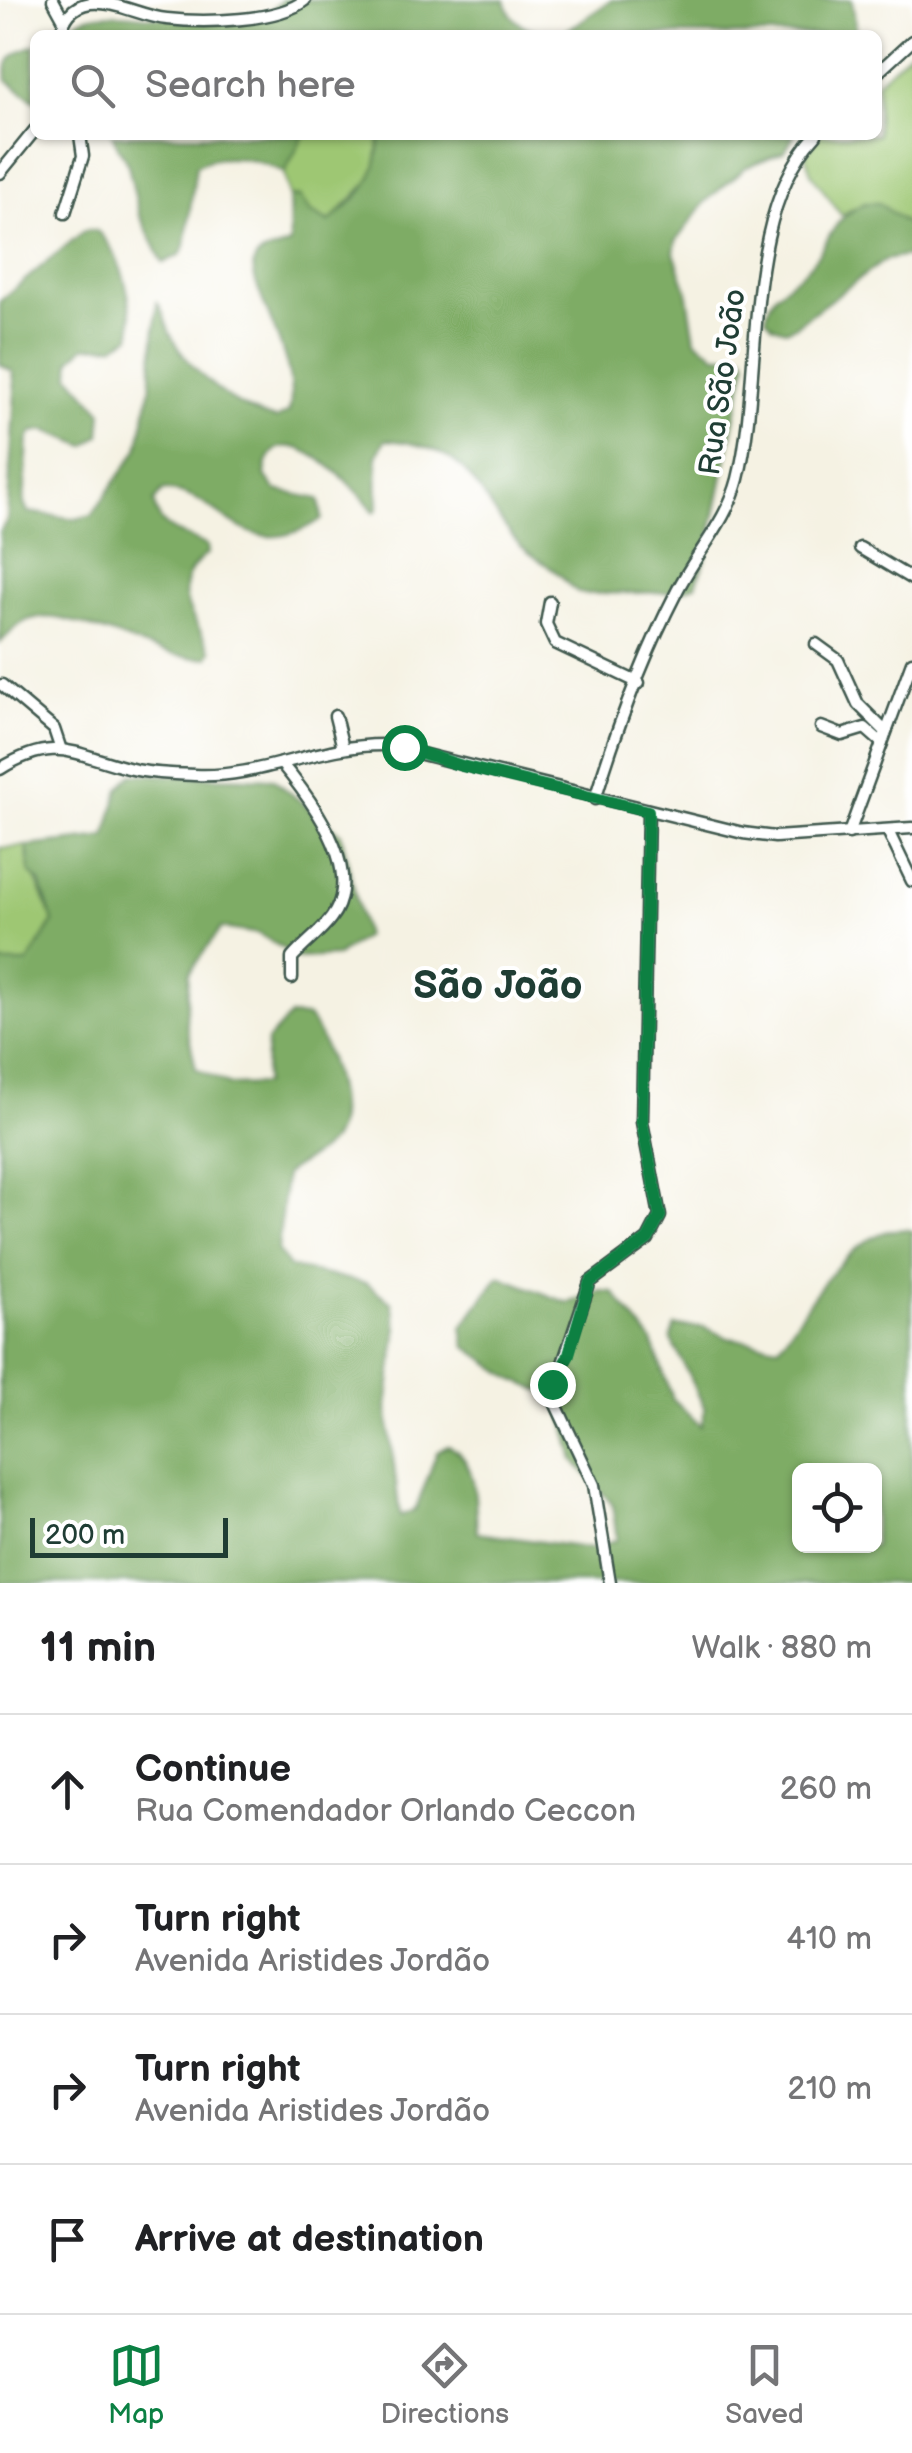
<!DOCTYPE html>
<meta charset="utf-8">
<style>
body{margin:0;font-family:"Balsamiq Sans",sans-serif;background:#f2f2f2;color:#202124}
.controls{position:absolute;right:30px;bottom:30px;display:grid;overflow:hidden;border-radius:15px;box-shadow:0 2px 8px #0004}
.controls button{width:90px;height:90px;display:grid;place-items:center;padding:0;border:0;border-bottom:2px solid #e0e0e0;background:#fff;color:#202124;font:50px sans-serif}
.scale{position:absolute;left:30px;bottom:25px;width:198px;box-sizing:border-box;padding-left:10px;border:5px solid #1f3d34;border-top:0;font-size:28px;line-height:35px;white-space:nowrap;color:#1f3d34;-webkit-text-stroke:8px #fff;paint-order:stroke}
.stop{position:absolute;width:30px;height:30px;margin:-22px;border:8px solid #0b8043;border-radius:50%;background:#fff}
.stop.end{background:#0b8043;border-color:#fff;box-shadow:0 2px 10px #0008}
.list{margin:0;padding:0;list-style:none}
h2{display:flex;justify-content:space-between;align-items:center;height:130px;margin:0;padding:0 40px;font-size:42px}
h2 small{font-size:32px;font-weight:400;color:#757577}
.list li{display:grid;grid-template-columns:65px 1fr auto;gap:30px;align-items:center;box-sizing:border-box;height:150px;padding:0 40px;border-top:2px solid #e0e0e0}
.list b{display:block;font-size:38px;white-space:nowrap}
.list p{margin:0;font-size:32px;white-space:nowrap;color:#757577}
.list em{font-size:32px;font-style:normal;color:#757577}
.icon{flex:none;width:55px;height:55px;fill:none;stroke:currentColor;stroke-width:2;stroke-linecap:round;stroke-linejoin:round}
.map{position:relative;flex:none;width:912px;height:1583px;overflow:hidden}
.search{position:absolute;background:#fff;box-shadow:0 2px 8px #0004;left:30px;right:30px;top:30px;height:110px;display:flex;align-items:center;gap:25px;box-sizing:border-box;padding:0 35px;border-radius:15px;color:#757577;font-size:38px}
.sheet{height:730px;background:#fff}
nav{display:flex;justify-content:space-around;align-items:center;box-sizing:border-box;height:140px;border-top:2px solid #e0e0e0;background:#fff;font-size:28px;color:#757577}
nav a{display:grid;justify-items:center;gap:5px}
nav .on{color:#0b8043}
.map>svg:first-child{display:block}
</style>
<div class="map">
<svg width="912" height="1583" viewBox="0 0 912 1583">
<rect width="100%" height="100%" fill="#fff"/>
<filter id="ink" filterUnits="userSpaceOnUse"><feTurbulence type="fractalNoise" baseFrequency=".01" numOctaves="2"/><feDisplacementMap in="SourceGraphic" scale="20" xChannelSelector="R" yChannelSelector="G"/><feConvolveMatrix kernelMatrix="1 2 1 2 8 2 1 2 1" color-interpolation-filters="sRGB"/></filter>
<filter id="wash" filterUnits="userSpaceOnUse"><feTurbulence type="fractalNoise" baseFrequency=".0048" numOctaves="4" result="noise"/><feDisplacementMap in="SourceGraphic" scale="40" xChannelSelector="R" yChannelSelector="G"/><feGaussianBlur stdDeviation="2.25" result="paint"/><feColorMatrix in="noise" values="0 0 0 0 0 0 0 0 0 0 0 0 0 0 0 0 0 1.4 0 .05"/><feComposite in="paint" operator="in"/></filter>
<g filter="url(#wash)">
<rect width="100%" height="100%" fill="#f5f2e3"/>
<g fill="#9ec773" stroke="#5e8254" stroke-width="2.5">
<path d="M912 49V228L853 209 841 215 811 173 805 155 820 135H877V82Z"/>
<path d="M304 135H380L375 175 329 222 310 211 300 197 289 196 284 173Z"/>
<path d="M27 846 28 861 54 922 28 964 0 963V848Z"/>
</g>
<g fill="#7eac65" stroke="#4e744c" stroke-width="2.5" fill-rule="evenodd">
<path d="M282 0H505C511 24 527 29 550 35H58C68 27 78 19 91 16 142 5 242 45 282 0Z"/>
<path d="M612 0H852L857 35H560Z"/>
<path d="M35 45V101L7 80C4 57 15 52 35 45Z"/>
<path d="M112 135H304L284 173C261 159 219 151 196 166L185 246 180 255 163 263 139 214 128 165Z"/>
<path d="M380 135H794L785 151 746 167 706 201 676 241 674 253 687 290 695 339 716 355H744L747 362 706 557 696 585 678 592 583 594C568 589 567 580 555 571 542 561 529 555 518 543 471 489 473 446 385 440L377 456 378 509 374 512C358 487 272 403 265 475L275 490 319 499 322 519C240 570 226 493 163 490L154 502C158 533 185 533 207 546L208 553C165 586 193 615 211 651L208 657C157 666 63 599 24 622 15 627 7 636 0 643V532L7 520 15 390 13 372 0 364V301L85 230H96C122 253 134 303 131 336L114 346 84 347 71 360 70 375 102 412 100 435 86 446 45 430 32 432 28 440 24 504 28 512 76 519 92 515 138 449 150 390 157 302C165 311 165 326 172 337 193 374 235 410 276 419L289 412C303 360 242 280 255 260 262 249 280 251 290 243L289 196 300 197 310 211 329 222C363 193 378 181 380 135Z"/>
<path d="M865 203H879L912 228V261L906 256 885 260 795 326 786 330 773 326 766 318C770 288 791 286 809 266 833 239 829 220 865 203Z"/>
<path d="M132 774 273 779 341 834 365 936 337 956 298 958 259 934 221 928 189 973 186 1022 196 1069 230 1085 264 1084 267 1041 290 1016 308 1017C327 1039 349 1109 334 1136 326 1153 299 1162 285 1174L278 1251 289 1267 366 1283 392 1303 397 1328 387 1407 400 1516 416 1509 437 1452 448 1446C479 1459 475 1504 477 1533L594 1549 617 1539 612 1504 574 1460 558 1398 514 1380 465 1346 462 1327 499 1276 568 1303 600 1291 613 1292 652 1341 673 1400 701 1426 705 1409 671 1338 675 1326 704 1327 728 1338 779 1346C805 1310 857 1217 912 1231V1583H0V963H28L53 922 40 882 30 873 27 846 106 837 119 789ZM800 1470H874V1546H800Z"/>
</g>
</g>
<g filter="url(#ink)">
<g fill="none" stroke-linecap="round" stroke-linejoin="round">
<defs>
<g id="minor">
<path d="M53 0 64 20"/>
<path d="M60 35C64 19 71 6 90 3 115 0 142 17 167 19 203 23 278 22 305 0"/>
<path d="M877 73 912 41"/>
<path d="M0 173 35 130"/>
<path d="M65 213 83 156 80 135"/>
<path d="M860 548 912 579"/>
<path d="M550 602 546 624 555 643 639 683"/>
<path d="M816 644 838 660 858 704 885 731"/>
<path d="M2 685 54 729 60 747"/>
<path d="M335 716 343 748"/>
<path d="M821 727 842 735 865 728 882 743"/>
<path d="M281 763C311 799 366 872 331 918 320 933 304 944 292 958V978"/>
<path d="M0 769C57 734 74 755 132 769 152 774 173 774 194 775 259 779 320 744 385 745L743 833 775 837 912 828"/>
<path d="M595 799C616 730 643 657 676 593 695 554 727 522 738 479 764 376 740 217 816 135"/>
<path d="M888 831 912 881"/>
<path d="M849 833 912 662"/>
<path d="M610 1583 594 1485 552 1396 590 1282 648 1239 660 1216 642 1122 648 811"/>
</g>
</defs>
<use href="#minor" stroke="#3f584e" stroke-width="15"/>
<use href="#minor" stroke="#fff" stroke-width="10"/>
</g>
</g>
<g fill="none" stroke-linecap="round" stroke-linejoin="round" filter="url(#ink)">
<path stroke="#0b8043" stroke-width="12" d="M404 747 462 766 648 811 642 1122 660 1216 648 1239 590 1282 568 1357 552 1384"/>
</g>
<g text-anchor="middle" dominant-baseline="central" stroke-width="8" stroke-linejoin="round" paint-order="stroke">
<g font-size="30" fill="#1f3d34" stroke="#fff">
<text transform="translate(723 382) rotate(-82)">Rua São João</text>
</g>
<g font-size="40" font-weight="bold" fill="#1f3d34" stroke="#fff">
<text x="498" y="986">São João</text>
</g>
</g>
</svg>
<div class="controls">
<button><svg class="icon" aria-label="locate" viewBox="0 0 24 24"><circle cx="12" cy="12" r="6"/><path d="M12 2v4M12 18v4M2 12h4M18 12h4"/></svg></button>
</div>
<div class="scale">200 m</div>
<div class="stop" style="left:404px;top:747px"></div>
<div class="stop end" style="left:552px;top:1384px"></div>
<div class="search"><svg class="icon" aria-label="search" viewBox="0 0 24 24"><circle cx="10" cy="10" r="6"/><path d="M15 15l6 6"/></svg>Search here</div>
</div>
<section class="sheet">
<h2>11 min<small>Walk · 880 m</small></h2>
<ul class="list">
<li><svg class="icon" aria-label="ahead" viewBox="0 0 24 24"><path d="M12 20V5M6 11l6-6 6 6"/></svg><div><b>Continue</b><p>Rua Comendador Orlando Ceccon</p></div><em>260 m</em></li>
<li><svg class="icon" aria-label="right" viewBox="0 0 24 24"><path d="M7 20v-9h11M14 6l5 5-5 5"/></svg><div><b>Turn right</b><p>Avenida Aristides Jordão</p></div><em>410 m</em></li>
<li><svg class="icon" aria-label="right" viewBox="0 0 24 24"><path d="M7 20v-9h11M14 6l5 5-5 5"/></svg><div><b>Turn right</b><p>Avenida Aristides Jordão</p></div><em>210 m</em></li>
<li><svg class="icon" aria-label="arrive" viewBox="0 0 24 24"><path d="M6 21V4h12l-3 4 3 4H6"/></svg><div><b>Arrive at destination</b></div></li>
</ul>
</section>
<nav>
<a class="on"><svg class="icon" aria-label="map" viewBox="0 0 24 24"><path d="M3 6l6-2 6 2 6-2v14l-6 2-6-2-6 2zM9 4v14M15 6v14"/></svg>Map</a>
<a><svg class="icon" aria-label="directions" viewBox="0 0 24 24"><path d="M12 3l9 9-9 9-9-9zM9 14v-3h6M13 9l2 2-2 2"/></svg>Directions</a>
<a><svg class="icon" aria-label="saved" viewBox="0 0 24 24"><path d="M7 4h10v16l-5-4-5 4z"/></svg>Saved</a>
</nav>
